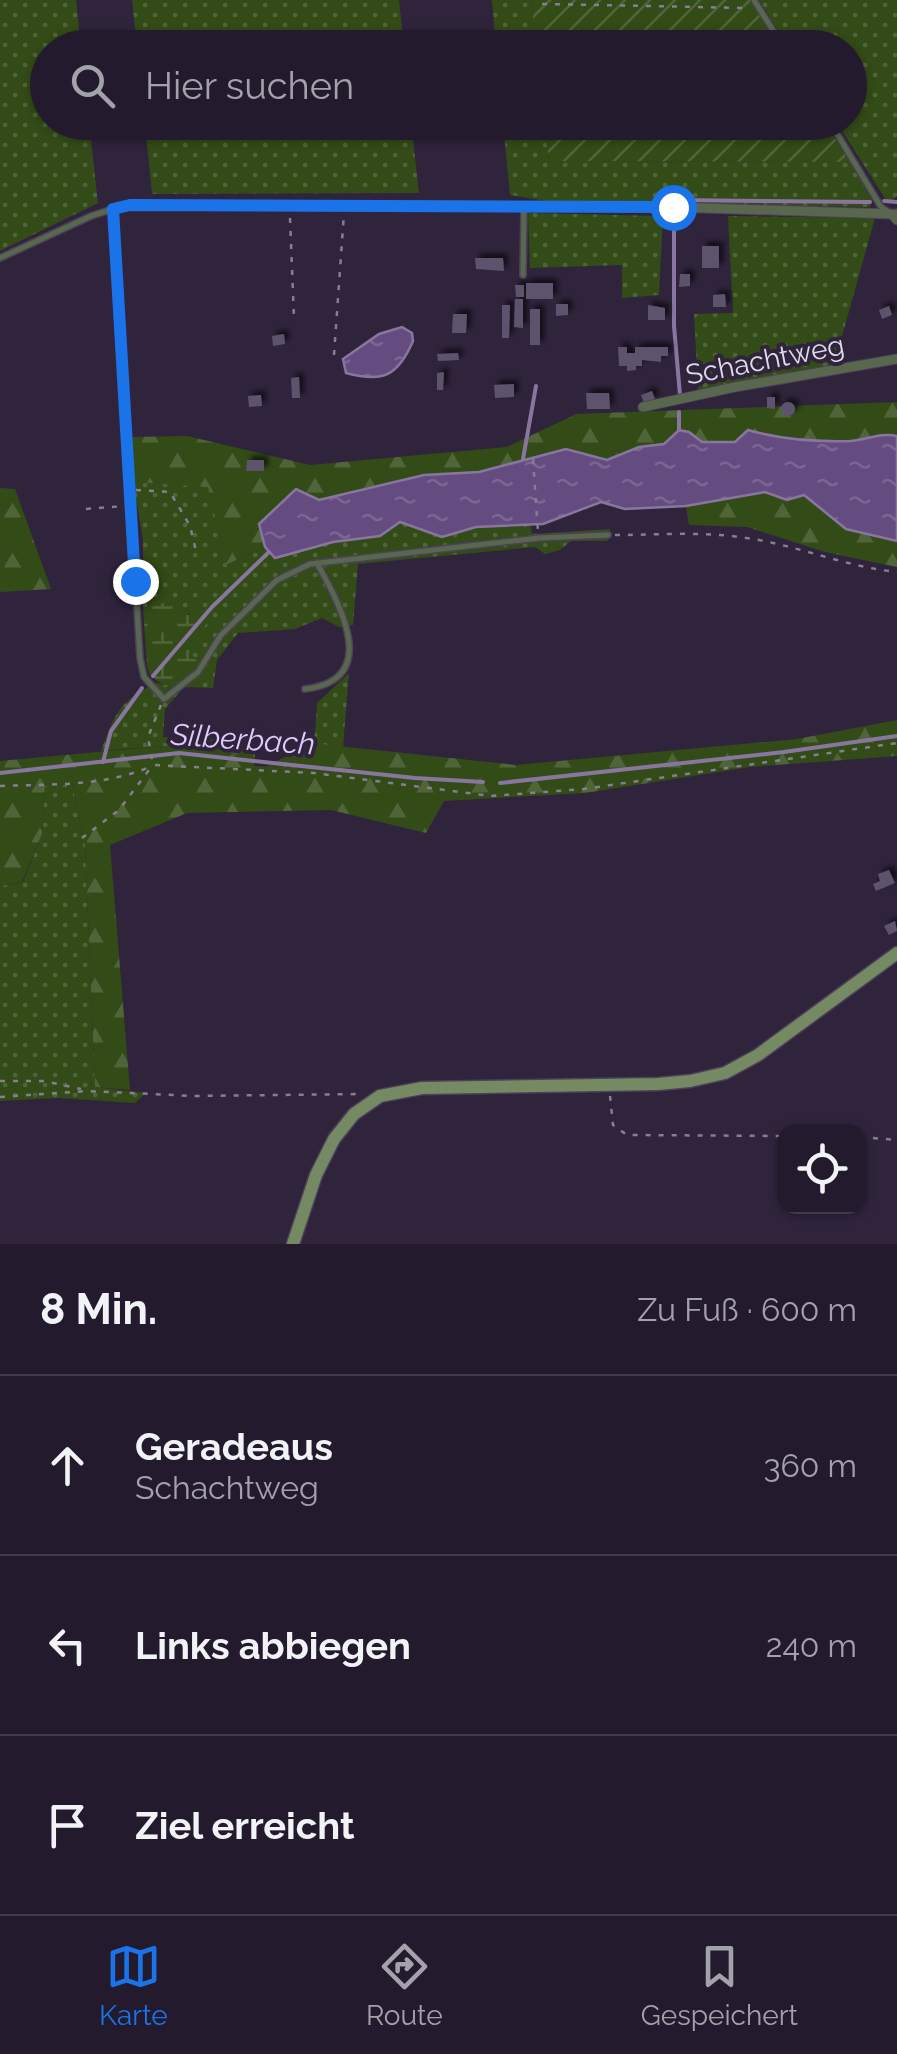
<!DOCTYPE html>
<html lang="de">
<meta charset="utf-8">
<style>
body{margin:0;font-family:Raleway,sans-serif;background:#2b2435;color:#f1f3f6}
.controls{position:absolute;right:30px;bottom:30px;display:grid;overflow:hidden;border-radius:20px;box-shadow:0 2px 8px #0004}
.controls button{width:90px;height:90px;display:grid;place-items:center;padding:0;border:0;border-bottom:2px solid #403949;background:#231b2d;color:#f1f3f6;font:50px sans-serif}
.stop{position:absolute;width:30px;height:30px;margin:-22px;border:8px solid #1a73e8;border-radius:50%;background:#fff}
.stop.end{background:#1a73e8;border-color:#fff;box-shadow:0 2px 10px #0008}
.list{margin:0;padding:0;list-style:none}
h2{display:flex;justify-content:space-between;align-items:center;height:130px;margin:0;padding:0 40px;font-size:42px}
h2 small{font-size:32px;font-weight:400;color:#a3a1aa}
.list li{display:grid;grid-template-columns:65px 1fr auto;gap:30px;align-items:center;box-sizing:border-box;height:180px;padding:0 40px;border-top:2px solid #403949}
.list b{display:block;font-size:38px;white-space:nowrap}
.list p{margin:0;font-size:32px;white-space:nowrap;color:#a3a1aa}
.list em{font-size:32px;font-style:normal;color:#a3a1aa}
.icon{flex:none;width:55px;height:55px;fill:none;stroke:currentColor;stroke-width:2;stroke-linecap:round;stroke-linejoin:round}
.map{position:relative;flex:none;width:897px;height:1244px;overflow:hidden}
.search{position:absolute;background:#231b2d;box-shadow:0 2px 8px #0004;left:30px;right:30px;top:30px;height:110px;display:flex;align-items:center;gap:25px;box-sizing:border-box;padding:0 35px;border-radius:55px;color:#a3a1aa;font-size:38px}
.sheet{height:670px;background:#231b2d}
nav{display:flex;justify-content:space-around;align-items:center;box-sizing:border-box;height:140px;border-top:2px solid #403949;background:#231b2d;font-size:28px;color:#a3a1aa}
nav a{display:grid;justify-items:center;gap:5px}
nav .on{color:#1a73e8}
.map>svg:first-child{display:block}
</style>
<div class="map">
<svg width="897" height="1244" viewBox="0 0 897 1244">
<defs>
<pattern id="grass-dots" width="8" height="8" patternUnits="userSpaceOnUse" patternTransform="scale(2.5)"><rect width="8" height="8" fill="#334b17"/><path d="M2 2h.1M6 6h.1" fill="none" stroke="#506439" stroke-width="1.8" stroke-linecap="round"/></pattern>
<pattern id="forest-firs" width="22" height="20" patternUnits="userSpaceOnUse" patternTransform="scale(2.5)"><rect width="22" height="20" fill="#334b17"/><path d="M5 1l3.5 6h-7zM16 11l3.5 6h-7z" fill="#506439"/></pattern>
<pattern id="wetland-marsh" width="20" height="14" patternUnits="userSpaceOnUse" patternTransform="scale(2.5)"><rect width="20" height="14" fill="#334b17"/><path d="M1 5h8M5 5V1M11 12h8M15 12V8" fill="none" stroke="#506439"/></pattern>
<pattern id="garden-furrows" width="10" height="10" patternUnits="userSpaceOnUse" patternTransform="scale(2.5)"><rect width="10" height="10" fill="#334b17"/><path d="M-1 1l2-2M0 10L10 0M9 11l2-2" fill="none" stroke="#506439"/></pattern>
<pattern id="water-ripples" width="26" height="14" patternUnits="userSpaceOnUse" patternTransform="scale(2.5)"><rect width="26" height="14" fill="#644c81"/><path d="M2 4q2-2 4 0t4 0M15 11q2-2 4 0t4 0" fill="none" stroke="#7a6593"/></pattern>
<filter id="shadow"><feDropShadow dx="4.5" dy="-4.5" stdDeviation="2.5" flood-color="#0009"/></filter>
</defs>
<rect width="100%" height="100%" fill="#2f243c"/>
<g fill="url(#grass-dots)">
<path d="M0 0H76L81 47 48 48V122L89 123 98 203 0 251Z"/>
<path d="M132 0H399L404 47H137Z"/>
<path d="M492 0H531L536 47H496Z"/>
<path d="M759 0H897V196L888 203 837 123 850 122V48L801 47 790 33 780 34Z"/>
<path d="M145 123H411L419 193 152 194Z"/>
<path d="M503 123H544L549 161 850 162 872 200 870 207 552 202 510 195Z"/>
<path d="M528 213 663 216 659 295 622 298V265L530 268Z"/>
<path d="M728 216 875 218 834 365 698 390 694 314 733 313Z"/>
<path d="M133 482 208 486 227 565 265 547 275 558 333 542 380 536 400 522 442 536 476 527 531 526 532 534 610 529 608 541H571L560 550 545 554 535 547 358 564 353 625 339 627 322 618 295 629 238 633 217 660 213 688 184 687 165 709 163 737 227 740 255 753V757L163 746 101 751C115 713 119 701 157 683L164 685 197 663 188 650 208 620C182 614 171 602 143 608V539Z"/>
<path d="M349 673 343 747 319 744 290 768 266 767 309 744 315 734 317 703Z"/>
<path d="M72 784 85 844 95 1087 146 1093 135 1103 58 1098 0 1101V886L23 882 42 834 45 786Z"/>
</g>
<g fill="url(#forest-firs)">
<path d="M897 402V436C881 432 866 440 850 441 815 442 782 440 748 430L735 442H702L689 432 664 444 639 447 606 460 566 449 479 472 424 475 359 489 319 500 259 524 265 547 226 565 208 487 133 482 131 437 187 436 310 465 507 447 576 414Z"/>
<path d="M0 488 15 489 51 589 0 592Z"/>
<path d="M766 492 787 500 804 495 846 529 897 541V567L825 552 747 527 689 525 686 506Z"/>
<path d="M897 720V756L750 767 585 793 444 801 426 833 331 810 187 813 110 845 130 1090 95 1087 85 844 72 784 45 786 42 834 22 882 0 886V761L163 746 255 757 254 766 290 768 319 744 516 765 797 739Z"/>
</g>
<path fill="url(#wetland-marsh)" d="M165 603H180L188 615 199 611 209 620 189 650 198 663 175 681 164 686 150 675 147 666 143 608Z"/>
<g fill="url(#garden-furrows)">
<path d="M531 0H751L780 47H536Z"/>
<path d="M544 123H825L850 162 549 161Z"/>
</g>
<g fill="url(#water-ripples)" stroke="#8976a0" stroke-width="2.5">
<path d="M402 327 412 333 413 341C398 376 383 383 346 373L343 359 379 334Z"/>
<path d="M679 430 689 432 702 442H735L748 430C782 440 815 442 850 441 866 440 881 432 897 436V541L846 529 804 495 787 500 765 492 686 506 625 509 601 502 543 524 476 527 442 537 400 522 380 536 333 542 275 558 265 547 259 524 296 489 319 500 424 475 479 472 566 449 607 460 639 447 664 444Z"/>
</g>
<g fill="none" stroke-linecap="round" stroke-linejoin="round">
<g stroke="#8976a0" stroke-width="4">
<path d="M674 200 870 202"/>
<path d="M884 201 897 202"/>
<path d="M674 216V326L680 395"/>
<path d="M679 430V412"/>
<path d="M523 459 536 386"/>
<path d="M153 676 212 607 269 552"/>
<path d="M103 762 111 731 142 688"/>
<path d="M0 773 179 753 415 778 483 782"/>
<path d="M500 783 784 752 897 736"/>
</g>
</g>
<g fill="#5d526d" filter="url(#shadow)">
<rect x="702" y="246" width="17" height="22"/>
<path d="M475 258H503L504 271 476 269Z"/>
<path d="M680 274H690V286L679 287Z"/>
<rect x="526" y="283" width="27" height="16"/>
<path d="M515 285H524V297H516Z"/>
<path d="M725 294 726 307H713V295Z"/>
<path d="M515 299H523V328L514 327Z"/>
<path d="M556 304H568V315L556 316Z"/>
<path d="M502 305H510L509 338H502Z"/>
<path d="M648 305 665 308V320H648Z"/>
<path d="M889 306 892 315 882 319 879 310Z"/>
<rect x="530" y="309" width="10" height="36"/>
<path d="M453 314H467L466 333H452Z"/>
<path d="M284 334 285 344 273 346 272 336Z"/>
<path d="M618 347H627V353H635V347H668V356H661V362L642 360V366H636V370L627 371V366H619Z"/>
<path d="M458 353 459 360 438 361 437 354Z"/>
<path d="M444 372 443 390H437V373Z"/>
<path d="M299 377 300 398H292L291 378Z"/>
<path d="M514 384V397L495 398 494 385Z"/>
<path d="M652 391 655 399 644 403 641 395Z"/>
<path d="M586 393H609L610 409H587Z"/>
<path d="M261 395 262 406 249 407 248 396Z"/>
<path d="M767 397H775V409L767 408Z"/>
<circle cx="788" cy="409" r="7"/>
<path d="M247 460H264V471H246Z"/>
<path d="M889 870 895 883 876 891 873 884 880 881 878 874Z"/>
<path d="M895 921 897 931 889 935 884 926Z"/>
</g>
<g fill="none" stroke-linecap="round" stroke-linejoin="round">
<defs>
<g id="lane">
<path d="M754 0 784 48"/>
<path d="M830 122 881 207 892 214 897 212"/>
<path d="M0 258 91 216 113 209 140 658 144 677 164 699 198 672 221 635 277 580 310 564 539 538 608 535"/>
<path d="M523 275 524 209"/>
<path d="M305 689C382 680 340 605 317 563"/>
</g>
<g id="street">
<path d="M113 209 130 205 673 207 892 214 897 220"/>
<path d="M643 407 735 387 897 359"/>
</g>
<path id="secondary" d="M293 1244 316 1175 334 1139 354 1114 380 1096 422 1088 658 1084 690 1081 725 1073 758 1055 897 953"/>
</defs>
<use href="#lane" stroke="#4b4158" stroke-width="8"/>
<use href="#street" stroke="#4b4158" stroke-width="11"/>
<use href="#secondary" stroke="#4b4158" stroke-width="15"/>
<g stroke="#877e92" stroke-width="2.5" stroke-dasharray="5 8" stroke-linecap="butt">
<path d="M542 4 748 8"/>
<path d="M290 218 294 318"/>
<path d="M334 355 344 213"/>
<path d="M533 459 538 532"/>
<path d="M136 490 170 492 190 526 196 551"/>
<path d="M86 509 125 506"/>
<path d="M615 535C658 535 703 531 746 538 797 545 846 567 897 572"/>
<path d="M161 705 148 737 153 765 314 773 491 796 584 789 897 743"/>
<path d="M0 786C51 784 104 787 152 766"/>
<path d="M82 838 119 810 152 766"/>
<path d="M0 1081H44L81 1089"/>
<path d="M610 1096 613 1125 627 1135 784 1136"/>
<path d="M0 1097 87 1091 194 1096 362 1094"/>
<path d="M860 1137 897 1140"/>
</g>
<use href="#lane" stroke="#5a674f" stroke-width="5"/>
<use href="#street" stroke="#5a674f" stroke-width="9"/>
<use href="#secondary" stroke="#758963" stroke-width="12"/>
</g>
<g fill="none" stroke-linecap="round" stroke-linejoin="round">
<path stroke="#1a73e8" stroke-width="12" d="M135 581 113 209 130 205 673 207"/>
</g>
<g text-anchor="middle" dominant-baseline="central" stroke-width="8" stroke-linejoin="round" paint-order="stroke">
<g font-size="28" fill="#dfd9e9" stroke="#2f243c">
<text transform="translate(765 360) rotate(-11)">Schachtweg</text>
</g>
<g font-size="30" font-style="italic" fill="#e0cbfc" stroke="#2f243c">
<text transform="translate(243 739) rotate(4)">Silberbach</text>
</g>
</g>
</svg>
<div class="controls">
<button><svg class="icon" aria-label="locate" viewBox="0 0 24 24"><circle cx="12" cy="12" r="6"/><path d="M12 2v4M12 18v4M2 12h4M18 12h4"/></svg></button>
</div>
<div class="stop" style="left:673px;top:207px"></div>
<div class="stop end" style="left:135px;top:581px"></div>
<div class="search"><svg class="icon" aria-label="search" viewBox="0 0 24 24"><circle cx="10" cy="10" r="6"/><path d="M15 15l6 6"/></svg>Hier suchen</div>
</div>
<section class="sheet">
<h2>8 Min.<small>Zu Fuß · 600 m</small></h2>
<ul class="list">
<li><svg class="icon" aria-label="ahead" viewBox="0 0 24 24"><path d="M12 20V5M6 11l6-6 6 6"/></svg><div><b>Geradeaus</b><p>Schachtweg</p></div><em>360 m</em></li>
<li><svg class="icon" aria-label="left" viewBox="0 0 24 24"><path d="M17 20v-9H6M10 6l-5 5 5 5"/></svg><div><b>Links abbiegen</b></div><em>240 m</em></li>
<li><svg class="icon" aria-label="arrive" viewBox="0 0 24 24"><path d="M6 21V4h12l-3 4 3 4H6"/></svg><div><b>Ziel erreicht</b></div></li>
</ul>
</section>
<nav>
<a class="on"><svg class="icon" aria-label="map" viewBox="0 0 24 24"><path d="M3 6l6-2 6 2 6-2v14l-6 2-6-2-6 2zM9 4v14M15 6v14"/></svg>Karte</a>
<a><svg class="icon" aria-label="directions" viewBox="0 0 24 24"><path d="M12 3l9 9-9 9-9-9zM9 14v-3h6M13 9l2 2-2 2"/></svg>Route</a>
<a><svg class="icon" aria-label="saved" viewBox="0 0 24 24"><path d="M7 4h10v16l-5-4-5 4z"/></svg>Gespeichert</a>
</nav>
